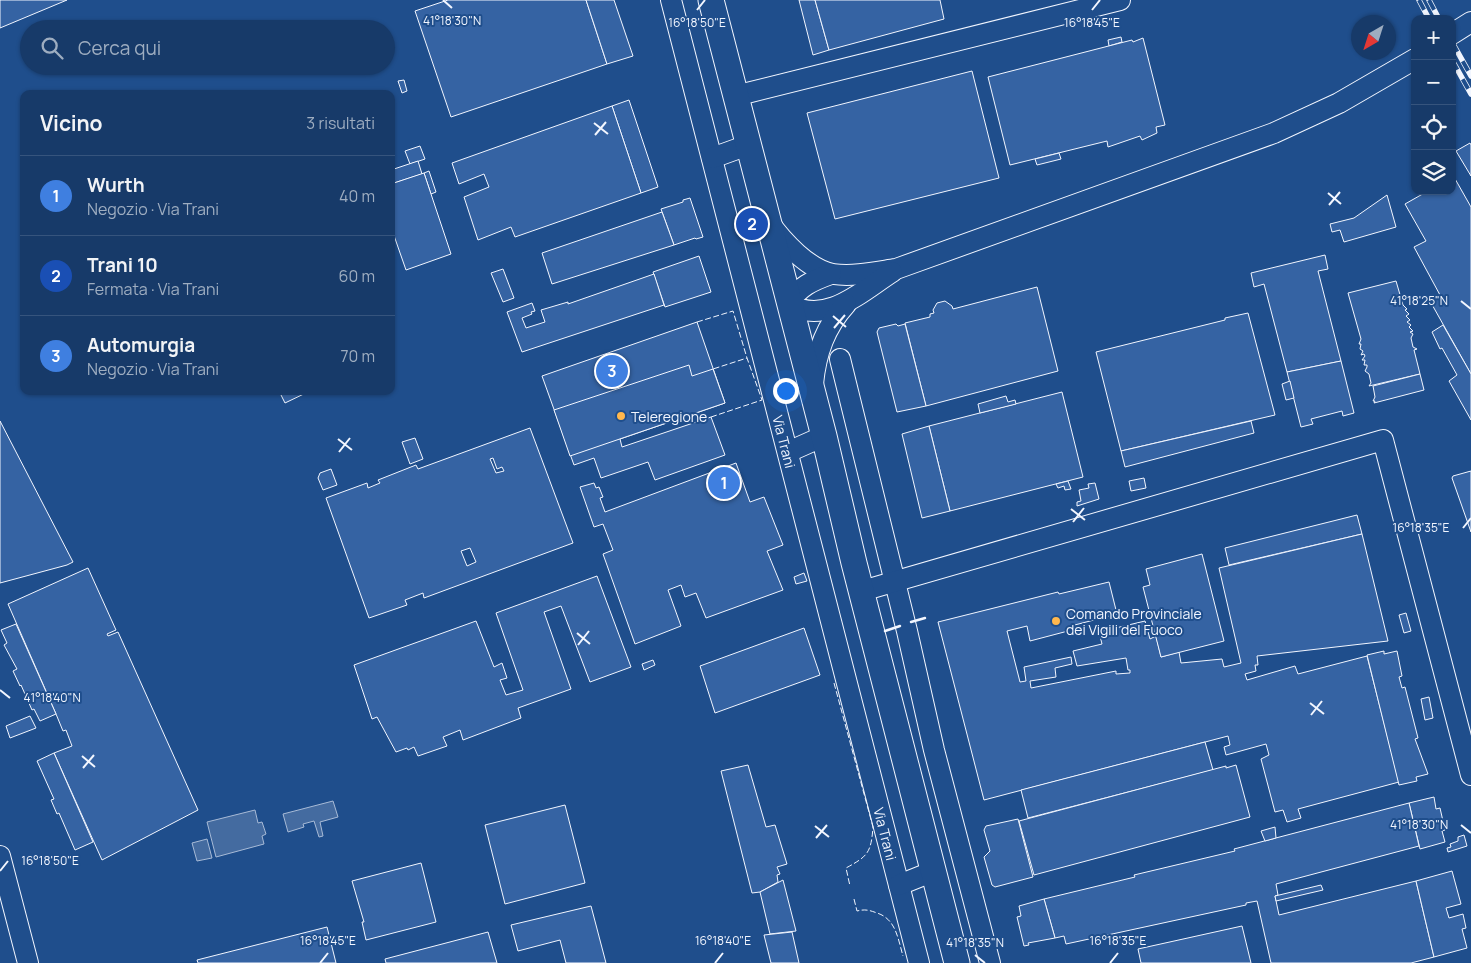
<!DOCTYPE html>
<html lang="it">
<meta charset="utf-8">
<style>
body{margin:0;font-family:Manrope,sans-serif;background:#244571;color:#f1f3f6}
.controls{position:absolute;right:15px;top:15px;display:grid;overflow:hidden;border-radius:10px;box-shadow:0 1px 4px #0004}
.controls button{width:45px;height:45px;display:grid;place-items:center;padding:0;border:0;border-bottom:1px solid #36547d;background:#173a69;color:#f1f3f6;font:25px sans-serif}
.compass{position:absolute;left:1351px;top:15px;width:45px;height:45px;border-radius:50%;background:#173a69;box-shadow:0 1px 4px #0004;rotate:219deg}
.you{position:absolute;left:785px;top:390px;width:18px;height:18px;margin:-12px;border:4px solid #fff;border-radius:50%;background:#1a73e8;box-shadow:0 0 0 8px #1a73e833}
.badge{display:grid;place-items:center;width:32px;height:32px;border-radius:50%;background:#90b9f0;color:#fff;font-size:16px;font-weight:700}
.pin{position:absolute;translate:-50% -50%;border:2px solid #fff;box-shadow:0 1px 5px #0006}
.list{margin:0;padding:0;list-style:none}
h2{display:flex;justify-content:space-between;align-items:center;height:65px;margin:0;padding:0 20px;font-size:21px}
h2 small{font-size:16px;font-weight:400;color:#9eadc0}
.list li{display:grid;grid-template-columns:32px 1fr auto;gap:15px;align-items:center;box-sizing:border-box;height:80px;padding:0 20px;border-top:1px solid #36547d}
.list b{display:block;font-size:19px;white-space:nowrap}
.list p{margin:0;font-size:16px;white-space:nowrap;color:#9eadc0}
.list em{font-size:16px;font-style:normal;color:#9eadc0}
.icon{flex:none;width:28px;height:28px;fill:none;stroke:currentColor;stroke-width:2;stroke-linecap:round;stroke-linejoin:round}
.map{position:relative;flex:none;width:1471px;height:963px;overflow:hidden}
.search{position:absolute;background:#173a69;box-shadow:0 1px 4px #0004;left:20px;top:20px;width:375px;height:55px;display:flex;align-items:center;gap:12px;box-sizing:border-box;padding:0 18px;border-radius:28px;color:#9eadc0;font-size:19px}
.panel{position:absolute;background:#173a69;box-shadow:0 1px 4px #0004;left:20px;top:90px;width:375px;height:305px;border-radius:10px}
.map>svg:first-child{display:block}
</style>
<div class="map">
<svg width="1471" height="963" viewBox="0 0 1471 963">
<rect width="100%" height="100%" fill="#1f4e8c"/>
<g fill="#446ba0" stroke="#a8bbd7">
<path d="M333 801 338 817 320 822 323 836 319 837 314 821 303 824 304 827 288 832 283 814Z"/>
<path d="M255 810 258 823 262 822 266 834 262 836 264 844 216 857 207 822Z"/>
<path d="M207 839 212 858 197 861 192 843Z"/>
</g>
<g fill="#3563a3" stroke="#f2f6ff" fill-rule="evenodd">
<path d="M0 0H67L0 28Z"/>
<path d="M448 0H586L607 64 451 117 415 11Z"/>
<path d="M586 0H614L633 56 607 64Z"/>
<path d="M799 0H815L829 50 813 55Z"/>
<path d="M815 0H940L944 19 829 50Z"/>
<path d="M1121 37 1122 42 1109 46 1108 40Z"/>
<path d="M1143 38 1165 125 1156 127 1157 133 1142 140 1140 136 1108 147 1107 141 1010 165 988 77 1132 40 1133 42Z"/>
<path d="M972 71 999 178 835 219 807 113Z"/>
<path d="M404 80 407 91 402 93 398 81Z"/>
<path d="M629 100 658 187 641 193 612 106Z"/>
<path d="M612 106 641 193 515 237 511 227 478 240 464 197 489 187 484 174 459 184 452 163Z"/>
<path d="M1470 143 1471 145V176L1456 151Z"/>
<path d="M420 146 425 159 410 164 405 151Z"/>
<path d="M1059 153 1061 159 1037 165 1035 159Z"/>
<path d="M418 161 422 174 391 184V170Z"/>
<path d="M429 171 436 192 431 194 424 173Z"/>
<path d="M424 173 451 254 406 270 391 227V184Z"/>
<path d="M1454 177 1471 207V374L1430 301 1440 295 1414 247 1426 241 1405 204 1428 191H1452V178Z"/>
<path d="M1387 195 1396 227 1344 242 1340 230 1332 232 1330 224 1354 218Z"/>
<path d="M690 198 703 237 696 239 695 238 674 245 661 209 683 202V200Z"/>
<path d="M662 212 674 245 552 284 542 253Z"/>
<path d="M1325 255 1328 269 1318 271 1341 361 1287 372 1264 284 1254 287 1251 273Z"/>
<path d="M699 256 711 292 665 307 653 272Z"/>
<path d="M503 269 514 298 503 302 491 273Z"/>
<path d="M654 274 664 305 522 352 507 312 532 303 535 311 531 312 532 314 522 318 526 328 545 322 541 310 568 302V304Z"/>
<path d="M1396 281 1403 305 1407 309 1405 310 1409 314 1406 316 1410 320 1407 322 1411 325 1409 327 1413 331 1410 332 1413 334 1411 338 1413 347 1417 349 1414 350 1420 374 1369 386 1371 383 1369 374 1365 371 1367 367V365H1364L1365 360H1362L1365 356 1364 354 1361 355 1363 351 1360 349 1361 344H1359L1361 339 1348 293Z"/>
<path d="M1037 287 1058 371 926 406 905 323 930 317V314L934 313 933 310 937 303 945 301 952 306 953 309Z"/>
<path d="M1248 313 1275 415 1121 451 1096 352 1225 320V318Z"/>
<path d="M697 322 725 403 620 439 622 447 711 417 725 455 655 480 648 462 601 478 594 458 574 465 542 376Z"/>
<path d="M896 324 898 326 905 324 926 406 897 412 877 332 879 328Z"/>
<path d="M1443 325 1471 374V420L1449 381 1457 375 1442 348 1440 349 1432 332Z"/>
<path d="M1341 361 1354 413 1343 416 1342 411 1311 419 1313 424 1301 427 1287 372Z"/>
<path d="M689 365 692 376 713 369 725 403 570 456 554 410Z"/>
<path d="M1420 374 1424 390 1374 403 1375 401H1373L1375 397 1373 386Z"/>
<path d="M1290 381 1294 398 1286 400 1282 384Z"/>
<path d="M279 391H310L285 403Z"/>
<path d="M1062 392 1083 477 950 511 929 426Z"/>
<path d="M1006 396 1008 402 1015 400 1016 404 980 413 978 404Z"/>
<path d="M0 421 73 562 67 565 0 583Z"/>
<path d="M1251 421 1254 433 1125 467 1121 451Z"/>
<path d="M929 426 950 511 922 518 902 434Z"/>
<path d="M530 428 573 543 424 598 423 593 405 600 407 605 369 618 326 498 367 483 368 488 380 483 378 480 416 465 418 469ZM493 458 497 469 502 467 504 471 496 473 490 459ZM470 548 476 562 467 566 461 551Z"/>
<path d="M415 438 423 459 410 464 402 442Z"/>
<path d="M736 463 750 502 764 497 783 545 767 551 783 590 706 618 696 593 685 597 681 585 668 590 681 626 635 644 603 554 613 550 603 524 594 527 580 487 594 483 596 488 599 487 603 497 600 498 605 512Z"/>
<path d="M331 469 337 485 323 490 318 478 320 473Z"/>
<path d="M1471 471V532L1452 478 1453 476Z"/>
<path d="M1144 478 1146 488 1131 491 1129 481Z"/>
<path d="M1068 481 1071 489 1065 490 1064 486 1058 488 1056 484Z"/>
<path d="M1095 483 1099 499 1077 506V502L1081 501 1079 490 1089 488 1088 484Z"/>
<path d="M1357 515 1362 534 1229 565 1225 548Z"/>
<path d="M1362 534 1388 641 1257 656 1258 665H1255L1256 671 1245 674 1247 680 1295 666 1298 674 1367 656 1399 782 1298 809 1301 818 1287 822 1283 810 1275 812 1261 759 1269 755 1266 744 1226 755 1224 747 1230 745 1228 736 984 800 938 622 1058 592 1059 594 1109 582 1117 614 1067 627 1068 631 1030 641 1027 626 1007 631 1020 682 1026 681 1024 667 1071 657 1072 664 1055 668 1056 677 1030 681 1031 688 1116 671V674L1130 673V670H1128L1126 658 1077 666 1073 651 1102 644 1099 632 1145 621 1150 639 1156 636 1161 657 1179 652 1181 663 1222 659 1224 667 1241 663 1219 568Z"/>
<path d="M1202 554 1224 641 1161 657 1143 587 1150 585 1146 569Z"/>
<path d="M88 568 116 630 107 634 108 636 118 632 198 810 102 860 54 753 72 746 66 730 63 731 56 714 8 604Z"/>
<path d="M804 573 807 581 796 584 794 577Z"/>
<path d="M597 576 631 667 590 682 561 606 544 612 571 689 518 708 521 718 463 740 460 730 443 737 447 746 418 756 414 747 408 750 407 748 396 752 377 717 372 719 354 665 476 621 494 667 502 663 507 678 500 680 506 695 523 690 496 613Z"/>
<path d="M1406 613 1411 631 1404 633 1399 615Z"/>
<path d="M16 624 56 714 40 721 34 709 32 710 21 685 20 686 13 671 17 669 4 645 7 643 1 630Z"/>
<path d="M804 628 820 675 715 713 700 666Z"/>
<path d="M1384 651V654L1397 651 1402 676 1399 677 1402 688 1405 687 1418 738 1415 739 1428 774 1416 777 1417 781 1399 785 1367 655Z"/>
<path d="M653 660 655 665 644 670 642 664Z"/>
<path d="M1429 697 1433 718 1425 720 1421 699Z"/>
<path d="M30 716 36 728 10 738 6 726Z"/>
<path d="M1205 742 1213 770 1028 818 1021 790Z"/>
<path d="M54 753 93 842 75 850 59 813 57 814 51 800 54 799 37 761Z"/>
<path d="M748 765 766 827 775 825 787 864 777 867 780 874 777 875 778 882 760 892 752 893 721 771Z"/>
<path d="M1236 765 1250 817 1034 875 1019 821 1226 766V768Z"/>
<path d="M1434 797 1436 809 1440 808 1445 830 1442 831 1445 842 1420 849 1409 803Z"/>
<path d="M1409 803 1419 846 1276 884 1278 895 1275 896 1279 915 1416 881 1434 957 1411 963H1271L1257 901 1246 903V905L1066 944 1064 936 1055 938 1044 899 1135 877 1134 875 1235 851 1234 849Z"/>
<path d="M565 805 585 883 505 904 485 825Z"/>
<path d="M1018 819 1033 877 995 887 992 885 984 857 990 851 984 830 986 826Z"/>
<path d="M1275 827 1276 838 1265 841 1261 831Z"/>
<path d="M1464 835 1467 846 1448 852 1447 848 1451 847 1450 844 1458 841V837Z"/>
<path d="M421 863 436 922 366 940 362 922H364L352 881Z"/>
<path d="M1452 871 1461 904 1446 908 1449 918 1463 914 1466 928 1462 929 1467 948 1434 957 1416 881Z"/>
<path d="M783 880 796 931 770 934 760 892Z"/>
<path d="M1321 885 1323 890 1276 901 1275 896Z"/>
<path d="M1044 899 1055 938 1028 943 1029 945 1024 946 1017 917 1021 916 1019 906Z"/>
<path d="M591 906 606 963H566L560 940 518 951 511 925Z"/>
<path d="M1242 926 1251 963H1141L1138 949Z"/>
<path d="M327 927 336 963H198L197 960Z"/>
<path d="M488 932 497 963H386L385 959Z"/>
<path d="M792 932 799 963H771L764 935Z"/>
</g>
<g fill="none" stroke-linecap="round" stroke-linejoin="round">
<defs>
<g id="minor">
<path id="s1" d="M671 0 919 963"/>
<path d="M1452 34 1471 22"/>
<path d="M735 96 1120 0"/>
<path d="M712 158 748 145"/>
<path d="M769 222C782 241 809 270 833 274 853 277 876 272 896 269L1274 133 1339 103 1415 59"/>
<path d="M831 274C814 280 797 287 789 304 826 326 862 291 892 272"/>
<path d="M840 359 907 631 934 750 990 963"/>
<path d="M813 384C816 353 825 327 846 304"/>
<path d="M788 452 824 436"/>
<path d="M862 591 1383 440 1471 775"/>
<path d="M0 856 28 963"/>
<path d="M899 885 934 871"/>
</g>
<path id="major" d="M711 0 824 436 854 563 957 963"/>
</defs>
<use href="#minor" stroke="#f2f6ff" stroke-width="22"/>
<use href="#major" stroke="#f2f6ff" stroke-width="27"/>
<use href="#minor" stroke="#1f4e8c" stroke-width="20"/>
<use href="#major" stroke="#1f4e8c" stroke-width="25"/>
<defs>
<g id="rail">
<path d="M1419 0 1429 19"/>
<path d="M1429 0 1439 19"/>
<path d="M1452 42 1471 76"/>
<path d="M1452 60 1471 94"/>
</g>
</defs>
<use href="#rail" stroke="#f2f6ff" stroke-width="5.5"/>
<use href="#rail" stroke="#1f4e8c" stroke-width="4" stroke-dasharray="11" stroke-linecap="butt"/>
<g stroke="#f2f6ff" stroke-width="1" stroke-dasharray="6 2.5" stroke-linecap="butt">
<path d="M697 322 733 311 747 358"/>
<path d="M711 417 762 400 747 358 713 369"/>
<path d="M834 683 873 827C871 853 868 856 846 868L850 886"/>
<path d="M854 899 857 911C865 909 869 910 877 913 896 919 898 939 903 956"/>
</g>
<g stroke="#f2f6ff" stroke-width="2.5">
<path d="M911 622 925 618"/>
<path d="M885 631 900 626"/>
</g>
</g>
<path fill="none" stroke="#f2f6ff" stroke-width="2" d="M443 0 452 8M697 10 705 0M1092 10 1100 0M594 123 608 134M595 135 606 122M1328 193 1341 204M1329 205 1340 192M1461 301 1471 309M833 316 846 327M834 328 845 315M338 439 352 450M339 452 350 438M1071 509 1085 520M1073 522 1084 508M1463 528 1471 518M577 633 590 644M578 645 589 631M0 690 10 698M1310 703 1324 714M1311 715 1322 701M82 756 95 767M83 768 94 755M1461 825 1471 833M815 826 829 837M816 838 827 825M0 871 8 861M975 955 985 963M320 963 328 953M715 963 723 953M1110 963 1118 953"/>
<g fill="#ffb74d" stroke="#1f4e8c" stroke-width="2">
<circle cx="621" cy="416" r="5"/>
<circle cx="1056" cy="621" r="5"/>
</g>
<g text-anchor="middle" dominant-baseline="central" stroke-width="4" stroke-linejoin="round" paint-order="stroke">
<g font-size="14" fill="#f2f6ff" stroke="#1f4e8c" text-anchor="start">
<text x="631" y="416">Teleregione</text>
<text x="1066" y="613">Comando Provinciale<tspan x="1066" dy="16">dei Vigili del Fuoco</tspan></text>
</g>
<g font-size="14" fill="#f2f6ff" stroke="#1f4e8c">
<text stroke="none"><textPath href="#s1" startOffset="456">Via Trani</textPath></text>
<text stroke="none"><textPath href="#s1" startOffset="861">Via Trani</textPath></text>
</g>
</g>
<g font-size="12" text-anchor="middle" fill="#f2f6ff" stroke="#1f4e8c" stroke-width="4" stroke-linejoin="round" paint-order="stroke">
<text x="452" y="25">41°18'30"N</text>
<text x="697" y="27">16°18'50"E</text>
<text x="1092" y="27">16°18'45"E</text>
<text x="1419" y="305">41°18'25"N</text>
<text x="1421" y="532">16°18'35"E</text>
<text x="52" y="702">41°18'40"N</text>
<text x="1419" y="829">41°18'30"N</text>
<text x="50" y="865">16°18'50"E</text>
<text x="328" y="945">16°18'45"E</text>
<text x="723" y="945">16°18'40"E</text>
<text x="1118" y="945">16°18'35"E</text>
<text x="975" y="947">41°18'35"N</text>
</g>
</svg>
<div class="controls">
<button>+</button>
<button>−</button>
<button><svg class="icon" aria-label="locate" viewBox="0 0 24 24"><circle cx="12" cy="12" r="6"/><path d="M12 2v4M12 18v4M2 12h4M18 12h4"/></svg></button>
<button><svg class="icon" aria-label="layers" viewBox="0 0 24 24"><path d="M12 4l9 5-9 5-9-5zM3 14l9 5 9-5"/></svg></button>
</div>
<svg class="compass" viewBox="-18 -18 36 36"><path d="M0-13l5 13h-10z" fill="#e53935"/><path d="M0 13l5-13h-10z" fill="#9eadc0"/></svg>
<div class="you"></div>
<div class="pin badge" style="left:724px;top:483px;background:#3f7fe0">1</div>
<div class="pin badge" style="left:752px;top:224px;background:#1a4fb4">2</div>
<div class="pin badge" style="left:612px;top:371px;background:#3f7fe0">3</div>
<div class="search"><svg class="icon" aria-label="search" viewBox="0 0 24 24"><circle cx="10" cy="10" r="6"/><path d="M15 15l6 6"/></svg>Cerca qui</div>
<section class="panel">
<h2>Vicino<small>3 risultati</small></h2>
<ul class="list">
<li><span class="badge" style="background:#3f7fe0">1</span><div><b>Wurth</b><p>Negozio · Via Trani</p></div><em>40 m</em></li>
<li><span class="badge" style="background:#1a4fb4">2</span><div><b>Trani 10</b><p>Fermata · Via Trani</p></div><em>60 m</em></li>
<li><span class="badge" style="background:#3f7fe0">3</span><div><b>Automurgia</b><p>Negozio · Via Trani</p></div><em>70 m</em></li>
</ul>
</section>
</div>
